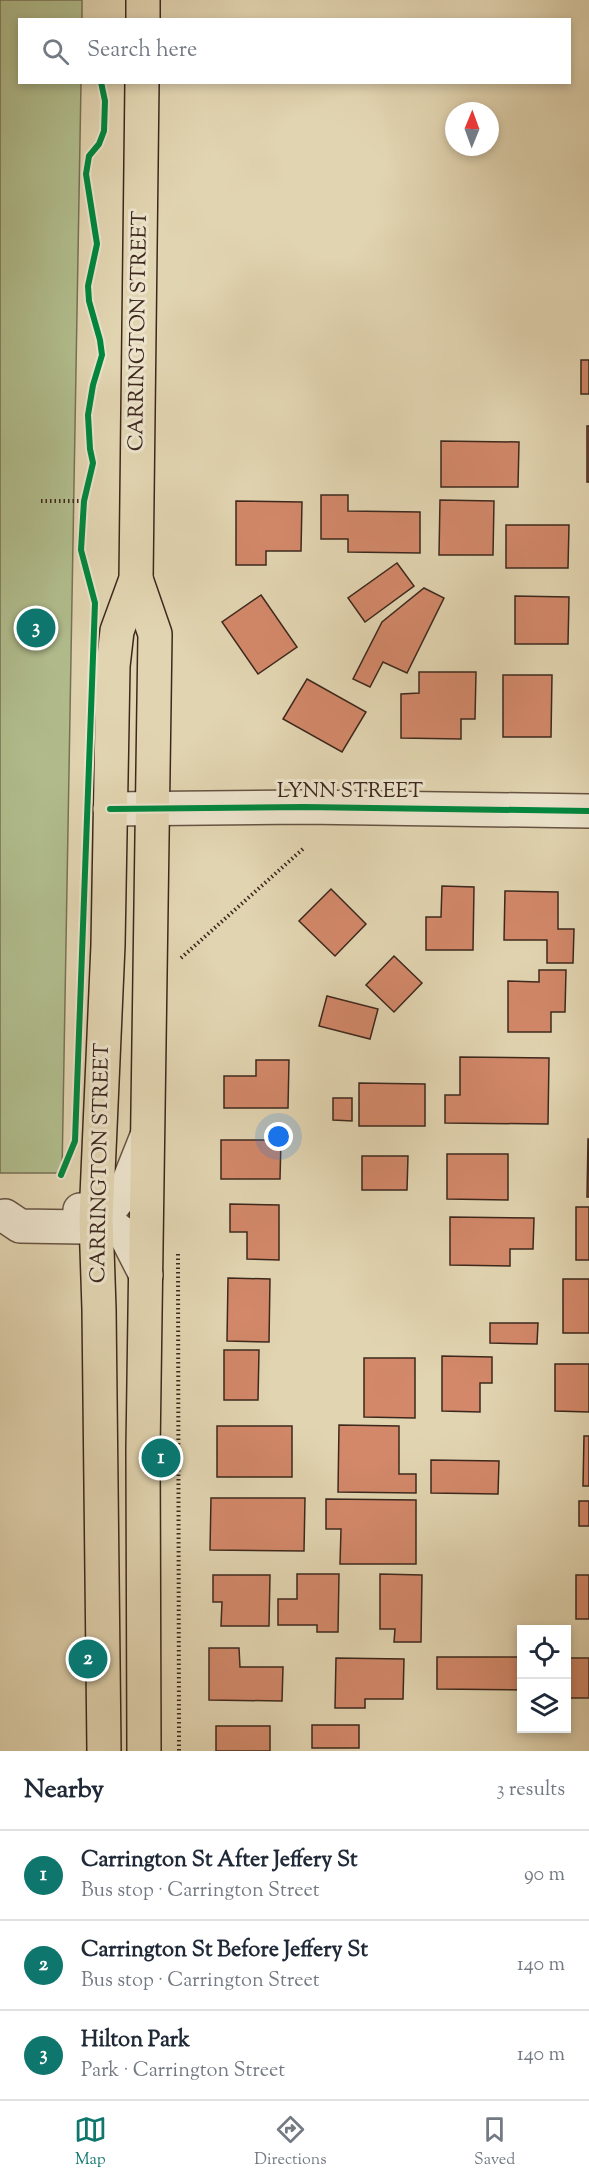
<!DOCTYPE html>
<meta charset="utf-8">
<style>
body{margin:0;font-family:"Sorts Mill Goudy",serif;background:#f6f6f7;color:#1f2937}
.controls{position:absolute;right:18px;bottom:18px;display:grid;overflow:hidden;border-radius:0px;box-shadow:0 3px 9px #0003}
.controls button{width:54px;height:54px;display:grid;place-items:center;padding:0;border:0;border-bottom:2px solid #e0e1e3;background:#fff;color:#1f2937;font:30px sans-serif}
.compass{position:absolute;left:445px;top:102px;width:54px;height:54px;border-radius:50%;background:#fff;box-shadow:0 3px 9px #0003;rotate:1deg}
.you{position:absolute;left:279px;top:1137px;width:21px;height:21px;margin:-15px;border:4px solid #fff;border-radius:50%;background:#1a73e8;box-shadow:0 0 0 9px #1a73e833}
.badge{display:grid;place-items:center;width:39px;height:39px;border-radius:50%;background:#0f766e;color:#fff;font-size:20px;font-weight:700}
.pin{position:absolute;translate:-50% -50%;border:3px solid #fff;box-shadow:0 2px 6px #0006}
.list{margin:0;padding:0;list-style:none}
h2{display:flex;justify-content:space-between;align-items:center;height:78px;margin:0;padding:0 24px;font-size:26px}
h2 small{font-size:20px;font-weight:400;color:#747a83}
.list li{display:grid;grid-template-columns:39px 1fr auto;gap:18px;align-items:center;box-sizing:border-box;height:90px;padding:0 24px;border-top:2px solid #e0e1e3}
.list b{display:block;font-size:22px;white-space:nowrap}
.list p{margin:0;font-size:20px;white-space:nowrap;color:#747a83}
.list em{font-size:20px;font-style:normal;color:#747a83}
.icon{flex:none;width:33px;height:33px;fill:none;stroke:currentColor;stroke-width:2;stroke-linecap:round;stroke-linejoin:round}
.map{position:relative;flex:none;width:589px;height:1751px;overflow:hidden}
.search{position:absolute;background:#fff;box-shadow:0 3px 9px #0003;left:18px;right:18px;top:18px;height:66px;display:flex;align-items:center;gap:15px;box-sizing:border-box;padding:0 21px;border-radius:0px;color:#747a83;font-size:22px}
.sheet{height:348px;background:#fff}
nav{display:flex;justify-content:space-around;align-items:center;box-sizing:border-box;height:84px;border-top:2px solid #e0e1e3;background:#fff;font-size:16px;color:#747a83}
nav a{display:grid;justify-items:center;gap:3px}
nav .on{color:#0f766e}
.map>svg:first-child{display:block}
</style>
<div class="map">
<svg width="589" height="1751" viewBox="0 0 589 1751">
<rect width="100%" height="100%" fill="#e1d4b0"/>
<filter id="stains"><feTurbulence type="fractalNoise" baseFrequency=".00333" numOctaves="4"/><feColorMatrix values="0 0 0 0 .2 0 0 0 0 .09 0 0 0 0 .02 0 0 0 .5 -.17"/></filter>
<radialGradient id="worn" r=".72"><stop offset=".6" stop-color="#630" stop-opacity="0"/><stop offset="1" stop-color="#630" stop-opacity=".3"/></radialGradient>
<path fill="#b1bd8d" stroke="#777255" stroke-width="1.5" d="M0 0H82V19L20 20V82L81 83 62 1173H0Z"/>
<g fill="#d28869" stroke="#3d281d" stroke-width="1.5">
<rect x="581" y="360" width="8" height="34"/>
<rect x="587" y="426" width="2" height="56"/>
<path d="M441 441 519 442 518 487H441Z"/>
<path d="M321 495H348V511L420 512V553L348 552V539H321Z"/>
<path d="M440 500 494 501 493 555H439Z"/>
<path d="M236 501 302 502 301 551H266V565H236Z"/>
<path d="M506 525H569L568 568H506Z"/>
<path d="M397 563 414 586 365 622 348 598Z"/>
<path d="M424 588 444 598 407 673 383 662 370 687 353 679 382 622Z"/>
<path d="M261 595 297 647 258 674 222 622Z"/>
<path d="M515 596 569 597 568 644H515Z"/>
<path d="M419 672H476L475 719H461V739L401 738V694L419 693Z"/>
<path d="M503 675H552L551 737H503Z"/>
<path d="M307 679 366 712 342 752 283 719Z"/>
<path d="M442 886 474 887 473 950H426V917H441Z"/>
<path d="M331 889 366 924 335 956 299 921Z"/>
<path d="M505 891 558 892V929H574L573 963H547V940H504Z"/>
<path d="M394 956 422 983 394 1012 366 985Z"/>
<path d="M539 970H566L565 1012H551V1032H508V981L539 982Z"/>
<path d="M327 996 378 1009 370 1039 319 1026Z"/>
<path d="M460 1057 549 1058 548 1124 445 1123V1095H460Z"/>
<path d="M256 1060H289L288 1108H224V1076H256Z"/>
<path d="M359 1083 425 1084V1126H359Z"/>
<path d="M333 1098H352V1121L333 1120Z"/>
<path d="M588 1139H589V1197H587Z"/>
<path d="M221 1140H281L280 1179H221Z"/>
<path d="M447 1154H508V1200L447 1199Z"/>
<path d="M362 1156H408L407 1190H362Z"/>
<path d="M230 1204 279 1205V1260L247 1259V1232H230Z"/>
<rect x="576" y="1207" width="13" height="53"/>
<path d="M450 1217 534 1218 533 1249H510V1266L450 1265Z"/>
<path d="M228 1278 270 1279 269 1342 227 1341Z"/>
<rect x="563" y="1279" width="26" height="54"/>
<path d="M490 1323H538L537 1344 490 1343Z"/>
<path d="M224 1350H259L258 1400H224Z"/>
<path d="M442 1356 492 1357V1383H480V1412L442 1411Z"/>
<path d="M364 1358H415V1418L364 1417Z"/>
<path d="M555 1364H589V1412L555 1411Z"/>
<path d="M339 1425 399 1426V1474H416V1493L338 1492Z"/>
<rect x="217" y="1426" width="75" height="51"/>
<path d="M584 1436H589V1486H583Z"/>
<path d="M431 1460 499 1461 498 1494 431 1493Z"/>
<path d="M211 1498H305L304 1551 210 1550Z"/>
<path d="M326 1499 416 1500V1564H340L341 1529H326Z"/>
<rect x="579" y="1501" width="10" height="25"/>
<path d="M297 1574H339L338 1632H317V1625H278V1599H297Z"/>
<path d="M380 1574 422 1575 421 1642H394L395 1629H380Z"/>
<path d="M213 1575H270L269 1626H221L222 1602H213Z"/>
<rect x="576" y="1575" width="13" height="44"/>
<path d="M209 1648H239L240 1667H283L282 1701 209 1700Z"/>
<path d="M437 1657H522V1690L437 1689Z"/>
<path d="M336 1658 404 1659 403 1699H365V1708H335Z"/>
<rect x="566" y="1658" width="23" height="40"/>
<rect x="312" y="1725" width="47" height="23"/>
<rect x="216" y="1726" width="54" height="25"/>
</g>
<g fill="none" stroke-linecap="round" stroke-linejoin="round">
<defs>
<g id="minor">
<path d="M110 809 304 807 589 811"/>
<path d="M80 1210 112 1226 126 1236 146 1275"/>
<path d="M5 1216 20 1226 83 1227 111 1208 125 1191 147 1136"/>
</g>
<g id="major">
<path d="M143 20V0"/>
<path d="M136 579 155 634 143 1450 144 1751"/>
<path d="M104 1751 99 1309 96 1219 108 945 113 666 117 631 136 579 142 82"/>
</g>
</defs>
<use href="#minor" stroke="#665342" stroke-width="36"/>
<use href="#major" stroke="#3d281d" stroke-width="36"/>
<g stroke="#3d281d" stroke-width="4" stroke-dasharray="1.5 3" stroke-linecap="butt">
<path d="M41 501H84"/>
<path d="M181 958 304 848"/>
<path d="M178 1254 179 1751"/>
</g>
<use href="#minor" stroke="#ece3cc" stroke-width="33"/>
<use href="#major" stroke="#e1d4b0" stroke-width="33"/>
<defs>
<g id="cycleway">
<path d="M110 809 304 807 589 811"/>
<path d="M61 1175 75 1141 95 603 81 550 84 501 93 463 90 449 88 415 93 385 102 355 100 340 89 301 88 286 97 244 86 174 89 156 99 144 104 131 105 101 101 82"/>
</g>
</defs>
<use href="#cycleway" stroke="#ece3cc" stroke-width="10"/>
<use href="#cycleway" stroke="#00873e" stroke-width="6"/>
</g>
<g text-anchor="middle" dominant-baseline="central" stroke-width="6" stroke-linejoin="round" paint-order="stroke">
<g font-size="21" fill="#3d281d" stroke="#ece3cc">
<text transform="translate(139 331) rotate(-89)">CARRINGTON STREET</text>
<text x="350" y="792">LYNN STREET</text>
<text transform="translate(101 1163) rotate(-89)">CARRINGTON STREET</text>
</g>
</g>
<rect width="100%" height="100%" filter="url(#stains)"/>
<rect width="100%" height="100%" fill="url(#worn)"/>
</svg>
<div class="controls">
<button><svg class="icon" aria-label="locate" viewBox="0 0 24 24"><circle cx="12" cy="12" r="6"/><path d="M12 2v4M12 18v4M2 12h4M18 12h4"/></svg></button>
<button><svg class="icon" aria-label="layers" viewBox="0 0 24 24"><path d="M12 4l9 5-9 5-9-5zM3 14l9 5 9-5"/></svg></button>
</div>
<svg class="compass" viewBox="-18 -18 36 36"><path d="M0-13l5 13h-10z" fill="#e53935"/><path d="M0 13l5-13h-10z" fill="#747a83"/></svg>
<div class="you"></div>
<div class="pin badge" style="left:161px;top:1458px">1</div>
<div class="pin badge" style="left:88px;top:1659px">2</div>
<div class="pin badge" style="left:36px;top:628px">3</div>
<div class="search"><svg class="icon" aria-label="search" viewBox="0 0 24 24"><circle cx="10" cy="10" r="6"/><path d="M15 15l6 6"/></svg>Search here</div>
</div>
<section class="sheet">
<h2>Nearby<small>3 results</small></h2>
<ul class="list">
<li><span class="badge">1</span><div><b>Carrington St After Jeffery St</b><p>Bus stop · Carrington Street</p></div><em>90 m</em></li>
<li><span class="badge">2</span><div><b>Carrington St Before Jeffery St</b><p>Bus stop · Carrington Street</p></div><em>140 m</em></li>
<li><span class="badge">3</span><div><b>Hilton Park</b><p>Park · Carrington Street</p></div><em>140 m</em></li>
</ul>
</section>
<nav>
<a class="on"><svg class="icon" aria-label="map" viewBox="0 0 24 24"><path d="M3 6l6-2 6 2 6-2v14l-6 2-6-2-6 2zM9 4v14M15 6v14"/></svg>Map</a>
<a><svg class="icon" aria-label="directions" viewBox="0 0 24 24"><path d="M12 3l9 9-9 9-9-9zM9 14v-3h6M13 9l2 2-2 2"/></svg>Directions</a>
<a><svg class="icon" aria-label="saved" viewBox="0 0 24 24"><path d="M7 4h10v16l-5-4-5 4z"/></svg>Saved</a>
</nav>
